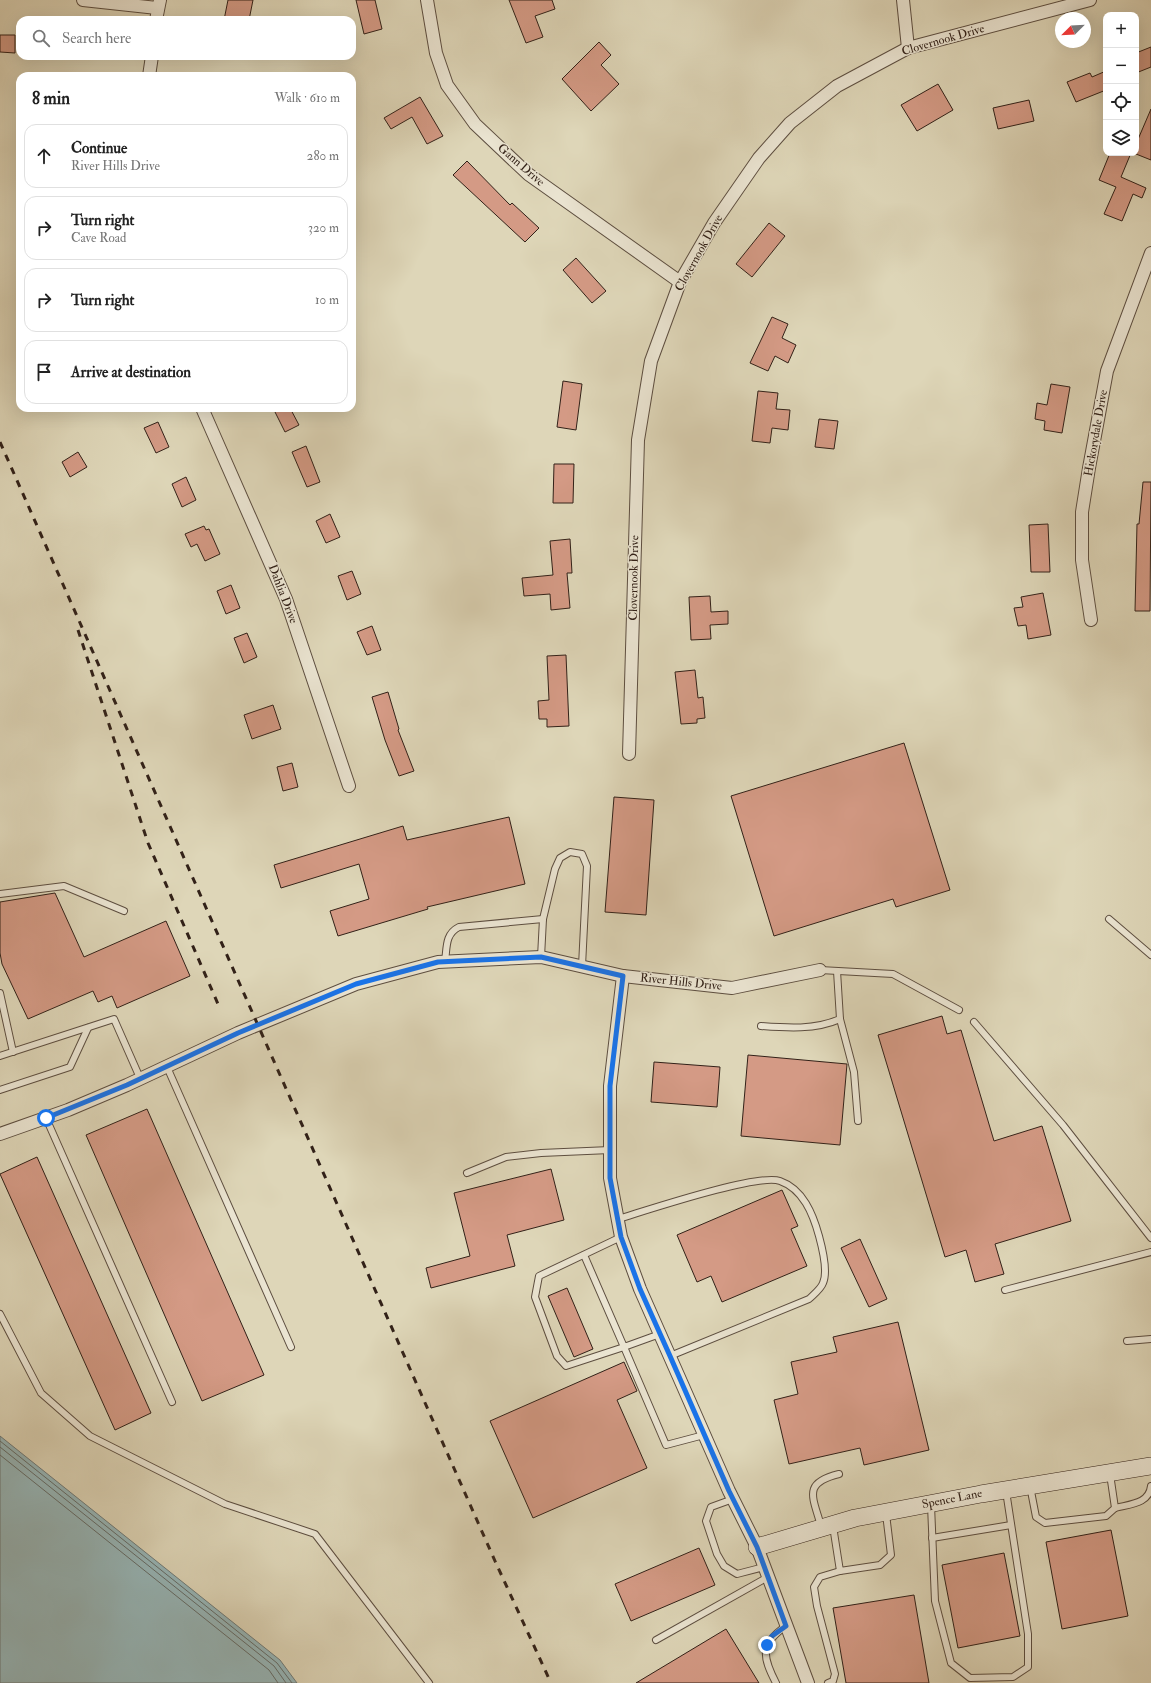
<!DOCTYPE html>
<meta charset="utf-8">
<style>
body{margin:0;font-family:"IM FELL Double Pica",serif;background:#f2f2f2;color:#222}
.controls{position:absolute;right:12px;top:12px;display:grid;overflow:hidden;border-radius:8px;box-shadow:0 4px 16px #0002}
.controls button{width:36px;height:36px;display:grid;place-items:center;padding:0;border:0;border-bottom:1px solid #e0e0e0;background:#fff;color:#222;font:20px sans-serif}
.compass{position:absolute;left:1055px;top:12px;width:36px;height:36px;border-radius:50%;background:#fff;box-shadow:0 4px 16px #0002;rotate:246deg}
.stop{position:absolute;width:12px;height:12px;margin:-9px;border:3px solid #1a73e8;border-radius:50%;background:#fff}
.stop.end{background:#1a73e8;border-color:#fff;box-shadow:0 1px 4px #0008}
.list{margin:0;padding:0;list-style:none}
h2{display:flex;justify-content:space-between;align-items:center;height:52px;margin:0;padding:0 16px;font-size:17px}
h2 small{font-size:13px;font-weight:400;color:#767676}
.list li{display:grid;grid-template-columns:26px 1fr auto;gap:12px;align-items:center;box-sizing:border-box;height:64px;margin:0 8px 8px;padding:0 8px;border:1px solid #e0e0e0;border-radius:12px}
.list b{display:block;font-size:15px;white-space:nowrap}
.list p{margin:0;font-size:13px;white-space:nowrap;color:#767676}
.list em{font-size:13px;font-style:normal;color:#767676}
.icon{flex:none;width:22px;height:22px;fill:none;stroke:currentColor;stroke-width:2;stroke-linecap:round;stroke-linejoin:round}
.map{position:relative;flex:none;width:1151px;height:1683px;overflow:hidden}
.search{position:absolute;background:#fff;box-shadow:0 4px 16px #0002;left:16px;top:16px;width:340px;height:44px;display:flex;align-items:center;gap:10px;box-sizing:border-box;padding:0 14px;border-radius:12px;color:#767676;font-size:15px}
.panel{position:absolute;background:#fff;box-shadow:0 4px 16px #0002;left:16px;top:72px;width:340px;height:340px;border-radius:12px}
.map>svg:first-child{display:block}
</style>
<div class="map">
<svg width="1151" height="1683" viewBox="0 0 1151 1683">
<rect width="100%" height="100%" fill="#ded6b8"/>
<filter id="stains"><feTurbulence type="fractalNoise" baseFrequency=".005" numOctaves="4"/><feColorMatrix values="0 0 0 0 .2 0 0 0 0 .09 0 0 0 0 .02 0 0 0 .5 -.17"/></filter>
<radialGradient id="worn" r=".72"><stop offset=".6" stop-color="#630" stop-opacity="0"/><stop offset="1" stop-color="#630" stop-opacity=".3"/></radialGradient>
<path fill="#97b7b9" stroke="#6f7b79" d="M0 1436 280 1660 297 1683H0Z"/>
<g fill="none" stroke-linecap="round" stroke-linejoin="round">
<g stroke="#646c68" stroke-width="1">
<path d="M0 1441 277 1663 292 1683"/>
<path d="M0 1447 274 1666 286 1683"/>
<path d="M0 1455 269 1670 278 1683"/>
</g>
</g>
<g fill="#d49a85" stroke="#322118">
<path d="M228 0H253L249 20H224Z"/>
<path d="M356 0H375L382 29 364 34Z"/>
<path d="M509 0H552L555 9 535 16 543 37 526 43Z"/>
<path d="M0 35H15V53L0 52Z"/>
<path d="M599 42 611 55 601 65 619 84 591 111 562 79Z"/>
<path d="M1151 47V67L1136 73V53Z"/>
<path d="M1106 71V90L1076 102 1067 82 1090 73 1092 77Z"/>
<path d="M938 84 953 110 917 131 901 105Z"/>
<path d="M420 97 443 136 427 144 412 117 391 129 384 118Z"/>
<path d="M1029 100 1034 121 998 129 993 108Z"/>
<path d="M1151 109V160L1136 154V144Z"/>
<path d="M1110 153H1131L1121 177 1146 188 1142 198 1133 194 1122 221 1104 214 1116 187 1099 180Z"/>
<path d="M467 161 510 205 512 203 539 228 525 242 453 175Z"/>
<path d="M769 223 785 236 752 277 736 264Z"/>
<path d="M576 258 606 291 592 303 563 270Z"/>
<path d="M772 317 788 324 782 338 796 345 788 363 775 356 768 371 750 363Z"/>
<path d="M563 381 582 384 576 430 557 427Z"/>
<path d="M1051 384 1070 387 1062 433 1044 430 1045 421 1035 419 1037 403 1047 405Z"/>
<path d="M758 391 778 393 776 409 790 410 788 430 772 428 770 443 752 441Z"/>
<path d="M273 408H290L299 425 285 432Z"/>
<path d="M819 419 838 421 834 449 815 447Z"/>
<path d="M158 422 169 447 156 453 144 428Z"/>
<path d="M306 446 320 482 307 487 292 452Z"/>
<path d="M78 452 87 467 70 477 62 462Z"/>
<path d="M554 464H574L573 503H553Z"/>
<path d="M186 477 196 500 182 507 172 484Z"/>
<path d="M1143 482H1151L1150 611H1135L1137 524H1139Z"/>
<path d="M330 514 340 537 326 543 316 521Z"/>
<path d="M1048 524 1050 572H1031L1029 525Z"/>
<path d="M204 526 206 530 209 529 220 554 205 561 197 544 191 547 185 534Z"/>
<path d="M570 539 572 573H567L570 608 551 610 550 594 524 596 522 578 553 575 550 541Z"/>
<path d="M352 571 361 594 347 600 338 576Z"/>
<path d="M231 585 240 608 226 614 217 591Z"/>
<path d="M1043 593 1051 635 1028 639 1026 625 1018 626 1014 608 1023 607 1021 597Z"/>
<path d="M710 596 711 612 728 611V624L710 625 711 639 691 640 689 597Z"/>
<path d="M372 626 381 650 367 655 357 632Z"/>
<path d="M247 633 257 657 244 663 234 638Z"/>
<path d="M566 655 569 726 547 727V719H539L538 701 549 700 547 656Z"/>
<path d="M695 670 698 698 703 697 705 718 697 719V723L681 724 675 672Z"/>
<path d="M388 692 399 729 398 730 414 771 399 776 385 740 372 697Z"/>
<path d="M273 705 281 729 252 739 244 715Z"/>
<path d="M904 743 950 890 896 907 893 899 774 936 731 796Z"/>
<path d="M292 763 298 787 283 791 277 767Z"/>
<path d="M614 797 654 800 646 915 605 912Z"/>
<path d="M509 817 525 884 427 907 428 909 338 936 330 911 369 899 359 864 281 888 274 865 403 826 407 840Z"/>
<path d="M55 893 84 957 166 921 190 976 117 1008 112 996 98 1002 93 991 28 1019 2 964 0 953V902Z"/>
<path d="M942 1016 947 1034 961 1030 994 1141 1042 1126 1071 1221 995 1244 1004 1274 975 1282 966 1250 945 1257 878 1035Z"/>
<path d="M748 1055 847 1064 840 1145 741 1136Z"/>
<path d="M654 1062 720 1067 717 1107 651 1102Z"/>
<path d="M147 1109 264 1375 202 1401 86 1135Z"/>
<path d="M37 1157 151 1413 115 1430 0 1174Z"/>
<path d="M551 1169 564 1220 507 1235 515 1266 431 1288 426 1268 470 1256 454 1193Z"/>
<path d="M782 1190 798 1226 791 1229 807 1266 722 1302 711 1276 697 1282 677 1235Z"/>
<path d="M860 1239 887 1299 869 1307 841 1248Z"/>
<path d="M567 1288 593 1349 574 1357 548 1296Z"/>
<path d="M898 1322 929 1450 864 1465 860 1448 789 1464 774 1400 798 1394 791 1362 837 1352 833 1337Z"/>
<path d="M624 1362 637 1391 617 1400 647 1468 533 1518 490 1421Z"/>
<path d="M1111 1530 1128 1616 1062 1629 1046 1542Z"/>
<path d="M699 1548 715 1585 631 1621 615 1584Z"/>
<path d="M1004 1553 1020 1636 958 1648 942 1565Z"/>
<path d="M914 1595 929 1683H846L833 1608Z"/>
<path d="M726 1629 759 1683H636Z"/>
</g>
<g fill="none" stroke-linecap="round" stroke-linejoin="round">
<defs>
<g id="lane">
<path d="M0 894 64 886 124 911"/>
<path d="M1109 919 1151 955"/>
<path d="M541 957 543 919 555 869 560 858 570 852 582 854 587 866 582 966"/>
<path d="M445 962C447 947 445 934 459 927L543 919"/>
<path d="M820 970 893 974 959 1010"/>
<path d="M0 993 13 1052"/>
<path d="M840 1019 854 1072 858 1121"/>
<path d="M974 1022 1063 1125 1151 1238"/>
<path d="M761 1026C787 1028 815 1030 840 1019L837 971"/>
<path d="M0 1056 114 1019 140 1078"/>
<path d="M167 1067 291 1347"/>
<path d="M0 1090 70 1067 88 1028"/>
<path d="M46 1118 172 1402"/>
<path d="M467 1173 506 1157 541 1153 610 1150"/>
<path d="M618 1219C645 1211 758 1173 780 1181 803 1189 813 1214 819 1236 822 1247 828 1272 823 1283 821 1289 813 1295 809 1299L670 1356"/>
<path d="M621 1237 539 1276 535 1297 557 1356 566 1366 624 1347 666 1445 704 1435"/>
<path d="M584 1255 624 1347 660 1334"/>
<path d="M1005 1290 1151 1252"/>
<path d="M0 1314 41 1393 90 1436 225 1504 315 1534 429 1683"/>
<path d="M1127 1341 1151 1339"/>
<path d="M1030 1486 1036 1517 1045 1523 1106 1516 1115 1508 1110 1474"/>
<path d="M733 1499 711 1507 706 1521 717 1554 724 1566 737 1574 764 1567"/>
<path d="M931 1505 935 1601 951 1663 970 1678 1013 1677 1028 1667V1634L1006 1491"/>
<path d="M1115 1508C1130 1504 1149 1504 1151 1486"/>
<path d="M821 1526C813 1497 802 1483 839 1474"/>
<path d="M833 1526 840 1571 880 1565 891 1555 886 1514"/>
<path d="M932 1538 1011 1525"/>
<path d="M656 1640 768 1577"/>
<path d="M776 1683C762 1656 760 1644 786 1626"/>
<path d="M828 1683 833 1681 835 1674 817 1606 814 1587 820 1577 840 1571"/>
</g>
<g id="street">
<path d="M83 0 157 8"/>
<path d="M427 0 436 53 447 85 475 124 528 174 680 282"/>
<path d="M903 0 908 48"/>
<path d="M156 20 160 0"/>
<path d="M149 76 152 56"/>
<path d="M202 408 286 599 349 786"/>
<path d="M1091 620 1082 560V512L1089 468 1107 371 1151 253"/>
<path d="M629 754 638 440 651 361 680 282 714 223 759 158 790 123 837 86 908 48 1090 0"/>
<path d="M623 976 610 1086V1178L621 1237 640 1289 682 1384 729 1491 757 1547 808 1683"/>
<path d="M0 1134 68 1110 127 1085 238 1033 356 984 438 962 541 957 623 976 732 988 820 970"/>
</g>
<path id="secondary" d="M757 1547 855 1518 981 1494 1151 1466"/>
</defs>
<use href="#lane" stroke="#5d4e40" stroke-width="8"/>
<use href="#street" stroke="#5d4e40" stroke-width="14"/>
<use href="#secondary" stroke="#322118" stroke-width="18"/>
<use href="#lane" stroke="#eae4d1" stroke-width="6"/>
<use href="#street" stroke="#eae4d1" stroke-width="12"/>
<use href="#secondary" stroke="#eae4d1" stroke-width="17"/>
<g stroke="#322118" stroke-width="3" stroke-dasharray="7 7" stroke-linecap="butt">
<path d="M0 442 495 1561 551 1683"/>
<path d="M78 630 148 843 218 1004"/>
</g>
</g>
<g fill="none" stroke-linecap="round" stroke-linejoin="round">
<path stroke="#1a73e8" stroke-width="5" d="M46 1118 127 1085 238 1033 356 984 438 962 541 957 623 976 610 1086V1178L621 1237 640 1289 670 1356 729 1491 757 1547 786 1626 772 1636 767 1645"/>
</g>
<g text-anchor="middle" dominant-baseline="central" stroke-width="3" stroke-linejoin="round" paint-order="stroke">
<g font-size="12" fill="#322118" stroke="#eae4d1">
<text transform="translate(943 40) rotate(-16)">Clovernook Drive</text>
<text transform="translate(521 165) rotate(41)">Gann Drive</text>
<text transform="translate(699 253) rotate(-61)">Clovernook Drive</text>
<text transform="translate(1096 433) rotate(-80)">Hickorydale Drive</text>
<text transform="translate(634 578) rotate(-89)">Clovernook Drive</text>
<text transform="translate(283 594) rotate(69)">Dahlia Drive</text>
<text transform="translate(681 982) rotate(6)">River Hills Drive</text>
<text transform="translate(952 1499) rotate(-11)">Spence Lane</text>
</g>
</g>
<rect width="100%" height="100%" filter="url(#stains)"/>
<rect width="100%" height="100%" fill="url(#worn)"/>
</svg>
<div class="controls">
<button>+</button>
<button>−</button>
<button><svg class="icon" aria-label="locate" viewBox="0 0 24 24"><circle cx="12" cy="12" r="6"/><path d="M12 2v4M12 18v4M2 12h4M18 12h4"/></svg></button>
<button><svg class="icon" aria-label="layers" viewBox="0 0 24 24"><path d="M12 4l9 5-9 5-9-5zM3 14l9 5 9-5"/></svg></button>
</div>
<svg class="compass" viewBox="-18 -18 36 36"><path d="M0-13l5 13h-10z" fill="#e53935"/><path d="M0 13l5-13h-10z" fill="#767676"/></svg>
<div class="stop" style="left:46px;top:1118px"></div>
<div class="stop end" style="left:767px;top:1645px"></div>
<div class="search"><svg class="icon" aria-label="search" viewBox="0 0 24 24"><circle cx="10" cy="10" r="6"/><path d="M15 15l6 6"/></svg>Search here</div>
<section class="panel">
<h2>8 min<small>Walk · 610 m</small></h2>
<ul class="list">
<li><svg class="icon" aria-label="ahead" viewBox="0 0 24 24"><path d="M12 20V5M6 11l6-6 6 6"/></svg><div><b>Continue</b><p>River Hills Drive</p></div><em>280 m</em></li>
<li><svg class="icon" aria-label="right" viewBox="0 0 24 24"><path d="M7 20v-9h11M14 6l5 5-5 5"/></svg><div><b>Turn right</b><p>Cave Road</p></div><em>320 m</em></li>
<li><svg class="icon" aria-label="right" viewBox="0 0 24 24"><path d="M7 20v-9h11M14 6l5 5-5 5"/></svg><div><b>Turn right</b></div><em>10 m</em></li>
<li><svg class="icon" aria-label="arrive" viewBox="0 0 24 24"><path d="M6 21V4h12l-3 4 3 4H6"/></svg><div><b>Arrive at destination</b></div></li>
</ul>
</section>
</div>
